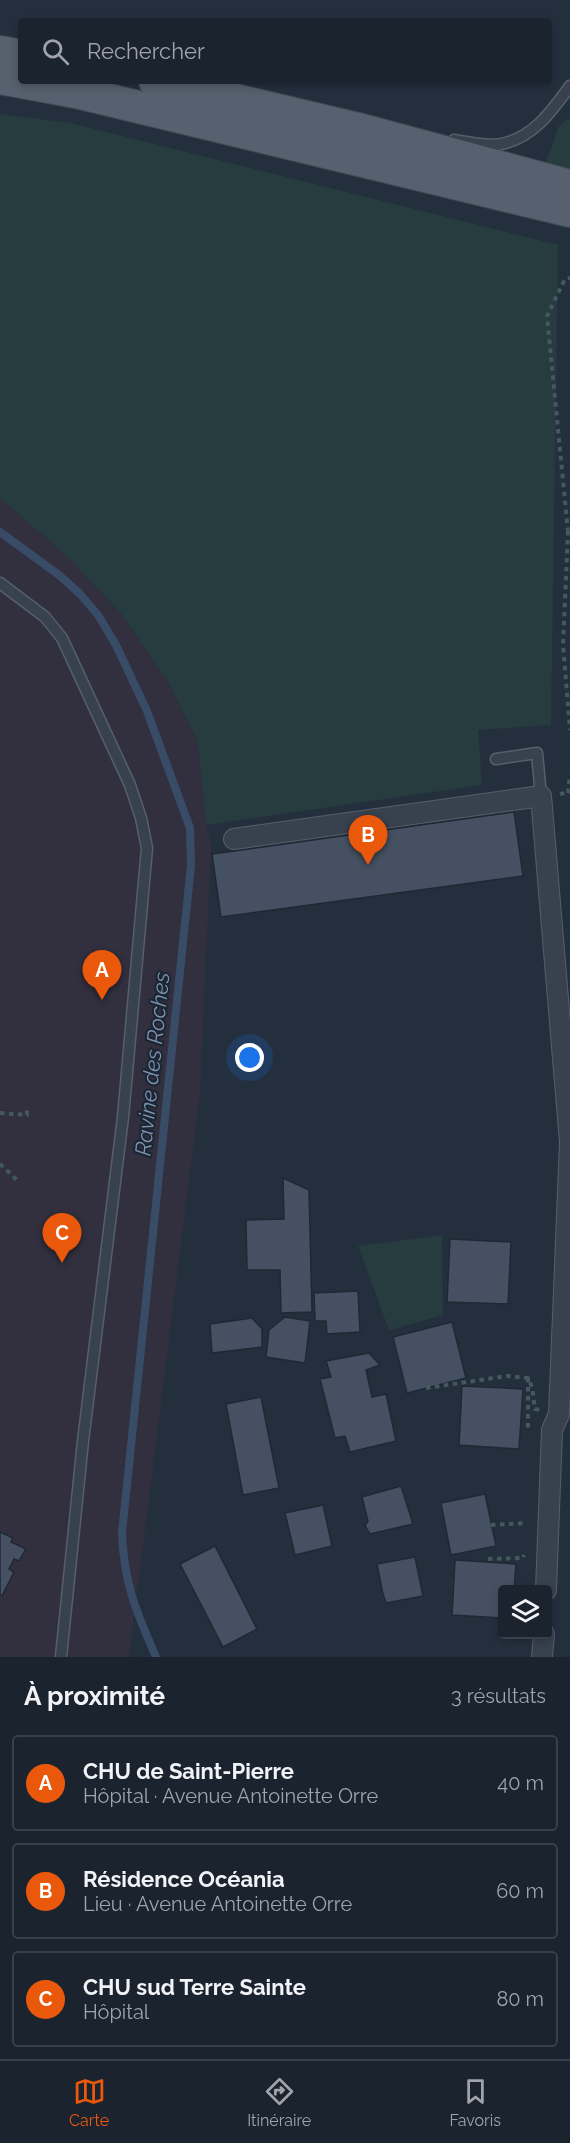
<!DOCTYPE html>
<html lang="fr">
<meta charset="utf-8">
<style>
body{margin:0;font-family:Raleway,sans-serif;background:#242b36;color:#f1f3f6}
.controls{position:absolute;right:18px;bottom:18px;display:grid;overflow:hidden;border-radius:6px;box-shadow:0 3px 9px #0003}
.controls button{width:54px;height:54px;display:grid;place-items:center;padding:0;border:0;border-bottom:2px solid #39404a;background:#1b232e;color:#f1f3f6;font:30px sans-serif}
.you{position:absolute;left:250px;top:1058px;width:21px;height:21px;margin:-15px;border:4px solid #fff;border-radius:50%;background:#1a73e8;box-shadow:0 0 0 9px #1a73e833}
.badge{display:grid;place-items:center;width:39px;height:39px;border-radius:50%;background:#ea580c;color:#fff;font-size:20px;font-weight:700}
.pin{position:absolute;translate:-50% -50px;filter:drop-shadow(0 2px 3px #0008)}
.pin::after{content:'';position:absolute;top:32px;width:21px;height:18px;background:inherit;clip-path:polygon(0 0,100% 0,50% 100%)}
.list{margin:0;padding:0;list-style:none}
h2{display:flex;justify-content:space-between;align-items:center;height:78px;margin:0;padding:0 24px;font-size:26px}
h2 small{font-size:20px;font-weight:400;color:#a0a4aa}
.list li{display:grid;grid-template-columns:39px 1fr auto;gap:18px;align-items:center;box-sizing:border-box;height:96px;margin:0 12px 12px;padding:0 12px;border:2px solid #39404a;border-radius:6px}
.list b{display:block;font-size:22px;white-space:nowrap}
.list p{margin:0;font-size:20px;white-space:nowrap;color:#a0a4aa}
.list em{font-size:20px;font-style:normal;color:#a0a4aa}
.icon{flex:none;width:33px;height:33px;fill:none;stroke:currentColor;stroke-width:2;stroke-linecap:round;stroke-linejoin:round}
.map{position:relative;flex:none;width:570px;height:1657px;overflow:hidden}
.search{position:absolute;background:#1b232e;box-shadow:0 3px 9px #0003;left:18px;right:18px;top:18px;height:66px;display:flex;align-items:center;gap:15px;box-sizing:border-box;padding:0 21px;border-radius:6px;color:#a0a4aa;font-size:22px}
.sheet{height:402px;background:#1b232e}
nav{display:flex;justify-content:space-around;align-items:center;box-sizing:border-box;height:84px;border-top:2px solid #39404a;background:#1b232e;font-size:16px;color:#a0a4aa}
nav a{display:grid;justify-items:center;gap:3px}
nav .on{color:#ea580c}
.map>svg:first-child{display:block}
</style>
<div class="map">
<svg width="570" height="1657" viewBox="0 0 570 1657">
<rect width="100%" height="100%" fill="#242f3e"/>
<path fill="#32303f" d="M0 498 67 556 122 615 167 680 198 742 206 825 211 845 200 1092 129 1657H0Z"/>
<g fill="#263c3f">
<path d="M0 114 70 123 558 245 551 725 478 730 482 785 206 825 198 742 167 680 122 615 67 556 0 498Z"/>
<path d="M570 118V173L544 167 559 126Z"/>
<path d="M442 1235 443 1315 389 1330 358 1246Z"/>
</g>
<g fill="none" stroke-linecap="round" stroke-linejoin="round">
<path stroke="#394c67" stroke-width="8" d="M0 532 59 575 80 594 98 615 116 645 147 711 190 828 191 865 122 1533C124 1584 136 1611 156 1657"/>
</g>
<g fill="#455162" stroke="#1f2835" stroke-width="1.5">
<path d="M514 812 523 876 221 917 212 854Z"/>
<path d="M283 1178 309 1190 312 1312 281 1313 280 1270H247L246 1220 284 1219Z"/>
<path d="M450 1239 511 1242 508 1304 447 1302Z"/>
<path d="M358 1291 360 1332 327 1334 326 1321H315L314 1293Z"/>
<path d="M285 1317 310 1321 305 1363 266 1357 269 1330Z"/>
<path d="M252 1318 262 1329V1347L212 1353 210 1324Z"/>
<path d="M452 1322 466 1378 407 1393 393 1337Z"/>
<path d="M369 1353 380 1365 366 1370 372 1397 386 1394 396 1441 350 1452 345 1436 335 1438 320 1379 331 1377 326 1361Z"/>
<path d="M462 1386 523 1389 519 1449 459 1445Z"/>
<path d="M261 1397 279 1488 243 1495 226 1404Z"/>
<path d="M401 1486 413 1524 370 1534 365 1526 368 1521 362 1497Z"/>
<path d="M485 1494 496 1546 451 1555 441 1503Z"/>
<path d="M323 1505 332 1546 295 1555 285 1513Z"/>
<path d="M0 1532 13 1538 11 1542 26 1549 19 1561 14 1559 9 1569 14 1572 2 1596 0 1595Z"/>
<path d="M215 1546 257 1629 223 1647 180 1564Z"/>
<path d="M415 1557 423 1596 386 1603 383 1594 377 1564Z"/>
<path d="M455 1560 516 1564 514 1590H502V1618L452 1615Z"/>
</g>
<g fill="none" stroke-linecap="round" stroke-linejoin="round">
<defs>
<g id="service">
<path d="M454 140C468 142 486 147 501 144 533 138 552 111 570 86"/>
<path d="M0 583 45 617 62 638 130 785 141 818 147 848 123 1117 83 1441 61 1657"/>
<path d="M496 759 537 753 541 796"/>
</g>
<g id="minor">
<path d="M234 839 541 796 570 1142 559 1414 552 1430 546 1590"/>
<path d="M542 1657 544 1634"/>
</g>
<g id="primary">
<path d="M0 52 21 56"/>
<path d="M0 78 76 92 570 211"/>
<path d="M155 81 358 129 570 186"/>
</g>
</defs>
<use href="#service" stroke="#565f6c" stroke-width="13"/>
<use href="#minor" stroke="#565f6c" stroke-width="22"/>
<use href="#primary" stroke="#414a57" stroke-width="34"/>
<g stroke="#44595c" stroke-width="4" stroke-dasharray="4.5 4.5" stroke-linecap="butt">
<path d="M568 532 547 316 565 279 570 278"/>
<path d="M569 532H568L563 644 570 730"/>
<path d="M568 793 570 775"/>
<path d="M560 794 570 792"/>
<path d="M0 1113 27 1115V1106"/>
<path d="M0 1164 17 1180"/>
<path d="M528 1378V1431"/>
<path d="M426 1388 507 1376 528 1378 532 1387 535 1409 540 1410"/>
<path d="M491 1525 525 1523"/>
<path d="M488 1559 523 1558 524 1555"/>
</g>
<use href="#service" stroke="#38414e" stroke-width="10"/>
<use href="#minor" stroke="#38414e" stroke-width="20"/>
<use href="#primary" stroke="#56606e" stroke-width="32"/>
</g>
<g text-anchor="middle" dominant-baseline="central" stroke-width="4.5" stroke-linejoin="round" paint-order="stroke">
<g font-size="22" font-style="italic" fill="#7c92b1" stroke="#1d2633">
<text transform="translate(152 1064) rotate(-84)">Ravine des Roches</text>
</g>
</g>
</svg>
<div class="controls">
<button><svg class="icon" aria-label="layers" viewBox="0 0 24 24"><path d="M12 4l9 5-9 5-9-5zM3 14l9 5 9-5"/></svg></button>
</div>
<div class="you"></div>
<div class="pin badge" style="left:102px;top:1000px">A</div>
<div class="pin badge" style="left:368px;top:865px">B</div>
<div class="pin badge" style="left:62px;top:1263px">C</div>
<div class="search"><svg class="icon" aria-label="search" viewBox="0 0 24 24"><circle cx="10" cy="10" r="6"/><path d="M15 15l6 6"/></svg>Rechercher</div>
</div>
<section class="sheet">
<h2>À proximité<small>3 résultats</small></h2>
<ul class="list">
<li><span class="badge">A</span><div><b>CHU de Saint-Pierre</b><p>Hôpital · Avenue Antoinette Orre</p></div><em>40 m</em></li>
<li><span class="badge">B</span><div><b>Résidence Océania</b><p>Lieu · Avenue Antoinette Orre</p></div><em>60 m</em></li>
<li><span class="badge">C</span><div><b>CHU sud Terre Sainte</b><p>Hôpital</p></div><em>80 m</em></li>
</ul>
</section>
<nav>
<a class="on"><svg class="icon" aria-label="map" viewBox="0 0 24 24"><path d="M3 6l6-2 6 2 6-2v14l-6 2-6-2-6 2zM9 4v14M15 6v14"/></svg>Carte</a>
<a><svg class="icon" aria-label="directions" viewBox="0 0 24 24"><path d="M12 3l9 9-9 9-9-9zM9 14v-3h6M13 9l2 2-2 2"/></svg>Itinéraire</a>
<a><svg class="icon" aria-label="saved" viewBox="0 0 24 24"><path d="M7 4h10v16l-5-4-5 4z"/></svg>Favoris</a>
</nav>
